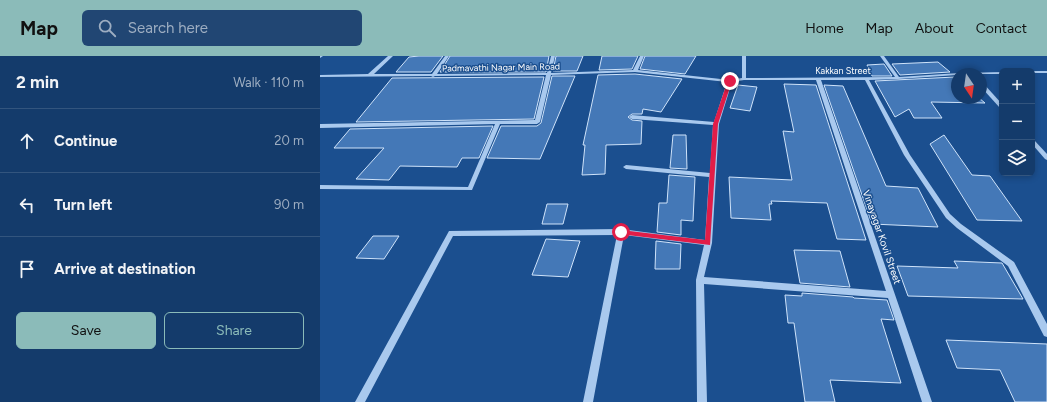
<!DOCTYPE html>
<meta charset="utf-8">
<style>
body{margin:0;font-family:Figtree,sans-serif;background:#214673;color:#f1f3f6}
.controls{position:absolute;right:12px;top:12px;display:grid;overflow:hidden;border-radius:6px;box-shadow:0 2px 6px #0003}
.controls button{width:36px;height:36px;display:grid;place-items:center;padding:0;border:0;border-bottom:1px solid #33557e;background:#143b6b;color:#f1f3f6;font:20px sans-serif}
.compass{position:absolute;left:631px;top:12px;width:36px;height:36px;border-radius:50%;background:#143b6b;box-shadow:0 2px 6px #0003;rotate:167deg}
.stop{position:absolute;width:12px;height:12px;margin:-9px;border:3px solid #e11d48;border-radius:50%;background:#fff}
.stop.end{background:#e11d48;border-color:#fff;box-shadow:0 1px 4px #0008}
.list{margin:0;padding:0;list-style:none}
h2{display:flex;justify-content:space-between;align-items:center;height:52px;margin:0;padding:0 16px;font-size:17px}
h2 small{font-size:13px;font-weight:400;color:#9dadc1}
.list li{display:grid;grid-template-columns:26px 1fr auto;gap:12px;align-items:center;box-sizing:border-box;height:64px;padding:0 16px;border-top:1px solid #33557e}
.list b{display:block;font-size:15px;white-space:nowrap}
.list em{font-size:13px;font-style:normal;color:#9dadc1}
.actions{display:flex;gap:8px;padding:12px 16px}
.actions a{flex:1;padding:9px 0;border:1px solid #8bbbb9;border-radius:6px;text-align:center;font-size:14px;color:#8bbbb9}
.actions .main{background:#8bbbb9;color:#111}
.icon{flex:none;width:22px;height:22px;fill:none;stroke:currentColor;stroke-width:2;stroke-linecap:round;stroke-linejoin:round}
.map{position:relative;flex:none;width:727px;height:346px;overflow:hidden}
header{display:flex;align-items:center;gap:24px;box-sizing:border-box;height:56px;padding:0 20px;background:#8bbbb9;color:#111}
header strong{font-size:19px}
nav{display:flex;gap:22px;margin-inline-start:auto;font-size:14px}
.search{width:280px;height:36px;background:#214673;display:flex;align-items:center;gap:10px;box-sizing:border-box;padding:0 14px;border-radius:6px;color:#9dadc1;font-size:15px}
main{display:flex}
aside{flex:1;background:#143b6b}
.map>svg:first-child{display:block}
</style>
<header>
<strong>Map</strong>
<div class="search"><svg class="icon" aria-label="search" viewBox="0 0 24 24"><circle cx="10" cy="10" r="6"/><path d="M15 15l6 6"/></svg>Search here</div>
<nav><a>Home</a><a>Map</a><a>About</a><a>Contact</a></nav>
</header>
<main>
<aside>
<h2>2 min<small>Walk · 110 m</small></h2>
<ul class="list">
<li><svg class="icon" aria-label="ahead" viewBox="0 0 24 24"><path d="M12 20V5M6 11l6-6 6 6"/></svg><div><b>Continue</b></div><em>20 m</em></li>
<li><svg class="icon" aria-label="left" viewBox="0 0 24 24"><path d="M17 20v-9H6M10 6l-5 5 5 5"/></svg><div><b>Turn left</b></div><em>90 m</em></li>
<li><svg class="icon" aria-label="arrive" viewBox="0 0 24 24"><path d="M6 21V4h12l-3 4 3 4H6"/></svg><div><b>Arrive at destination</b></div></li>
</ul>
<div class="actions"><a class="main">Save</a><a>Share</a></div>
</aside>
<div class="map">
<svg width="727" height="346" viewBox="0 0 727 346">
<rect width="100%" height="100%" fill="#1b4f8f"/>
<g fill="#4478b7" stroke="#cfe3fa">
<path d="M99 0H123L111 16H76L89 1Z"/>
<path d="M130 0H229L226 16H120Z"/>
<path d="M236 0H263L257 15H233Z"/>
<path d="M282 0H318L312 13 279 14Z"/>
<path d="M325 0H376L365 18 320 13Z"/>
<path d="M618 6 630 16 580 19 572 8Z"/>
<path d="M564 8 572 20H552L547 9Z"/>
<path d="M315 18 362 23 341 56 323 53 322 58H312L308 61 312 64 322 65 321 88 286 89 285 118 262 119 265 89H263L278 19Z"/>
<path d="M232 20H255L220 103 167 102 181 70H217L221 67Z"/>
<path d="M224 21 214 63 36 66 72 22Z"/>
<path d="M635 21 637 22V42H659L665 47 611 46 622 62H594L589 53 575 61 555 25Z"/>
<path d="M464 28 496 29 546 184 517 183 507 147 451 145 452 148H449L451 164 411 162 409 121 472 124 463 75 474 76Z"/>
<path d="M418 29 437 31 430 55 410 52Z"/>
<path d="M504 29 523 30 566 130 598 132 618 171 552 168Z"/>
<path d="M173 70 159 102H142L137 111 80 110 69 124 36 123 64 92H14L30 73Z"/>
<path d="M353 79H366L367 113 350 112Z"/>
<path d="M624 79 652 119 670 120 702 165 657 164 610 88Z"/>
<path d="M349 119 375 121 373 165 361 164V179L337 176 339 147H347Z"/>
<path d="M227 148H248L243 168H222Z"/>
<path d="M53 180H79L64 203 36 202Z"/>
<path d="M226 183 260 185 248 221 212 219Z"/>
<path d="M336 185 361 188 360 213H335Z"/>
<path d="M474 194 520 195 530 231 480 227Z"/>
<path d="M634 205 682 207 703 243 588 240 577 210 638 212Z"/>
<path d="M482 237 533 241 534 242 567 244 574 264 561 263 581 327 510 324 515 346H485L474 267H468L465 239 482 240Z"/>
<path d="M626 284 727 288V346H695L680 314 637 312Z"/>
</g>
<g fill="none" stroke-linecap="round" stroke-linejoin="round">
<g fill="#a9c9ee" fill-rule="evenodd">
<path d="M0 0H3L0 2Z"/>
<path d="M68 0H73L54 18H112L125 0H129L117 18 227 17 231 0H235L231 17 313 14 320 0H324L318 14 410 24 422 22V0H426V22L575 21 560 0H564L579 21 639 17V18H637V19L578 23 549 24 590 99 630 158 641 168 694 206 727 268V281L724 280 688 210 637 172 626 162 584 99 545 24H501L612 346H602L568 242 384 228 387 346H377L376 224 384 189 304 179 273 346H263L297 179 133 180 45 346H35L129 175 301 173 385 184 389 121 306 113 303 111 306 109 390 117 393 69 312 63 309 61 312 59 394 66 407 26 315 16 231 19 220 66 217 68H180L152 134 0 133V129L148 131 175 68 0 72V68L215 64 226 19 115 20 113 21 111 20 0 21V19L48 18ZM424 24H496L566 235 384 221 392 187 399 68 412 26Z"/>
<path d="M711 15H727V17H712V15Z"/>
<path d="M682 16V18H640L642 17Z"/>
<path d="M661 27H663L682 48V53L680 52 661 31Z"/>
<path d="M712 83 714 84 727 98V104L725 103 712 88Z"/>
</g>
</g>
<path fill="#e11d48" d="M408 24 412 25 398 68 390 189 299 178V175L301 174 385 184 393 68Z"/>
<g text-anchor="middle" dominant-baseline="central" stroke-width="3" stroke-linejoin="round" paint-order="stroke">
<g font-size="9" fill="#fff" stroke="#1b4f8f">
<text transform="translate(181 11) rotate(-1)">Padmavathi Nagar Main Road</text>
<text x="523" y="14">Kakkan Street</text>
</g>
<g font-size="10" fill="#fff" stroke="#1b4f8f">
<text transform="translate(562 181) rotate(71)">Vinayagar Kovil Street</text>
</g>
</g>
</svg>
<div class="controls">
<button>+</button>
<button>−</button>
<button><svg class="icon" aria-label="layers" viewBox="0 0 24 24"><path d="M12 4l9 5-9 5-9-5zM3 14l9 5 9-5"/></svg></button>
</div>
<svg class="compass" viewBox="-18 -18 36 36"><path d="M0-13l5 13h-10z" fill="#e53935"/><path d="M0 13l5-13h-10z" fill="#9dadc1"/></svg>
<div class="stop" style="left:301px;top:176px"></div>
<div class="stop end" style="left:410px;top:25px"></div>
</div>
</main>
